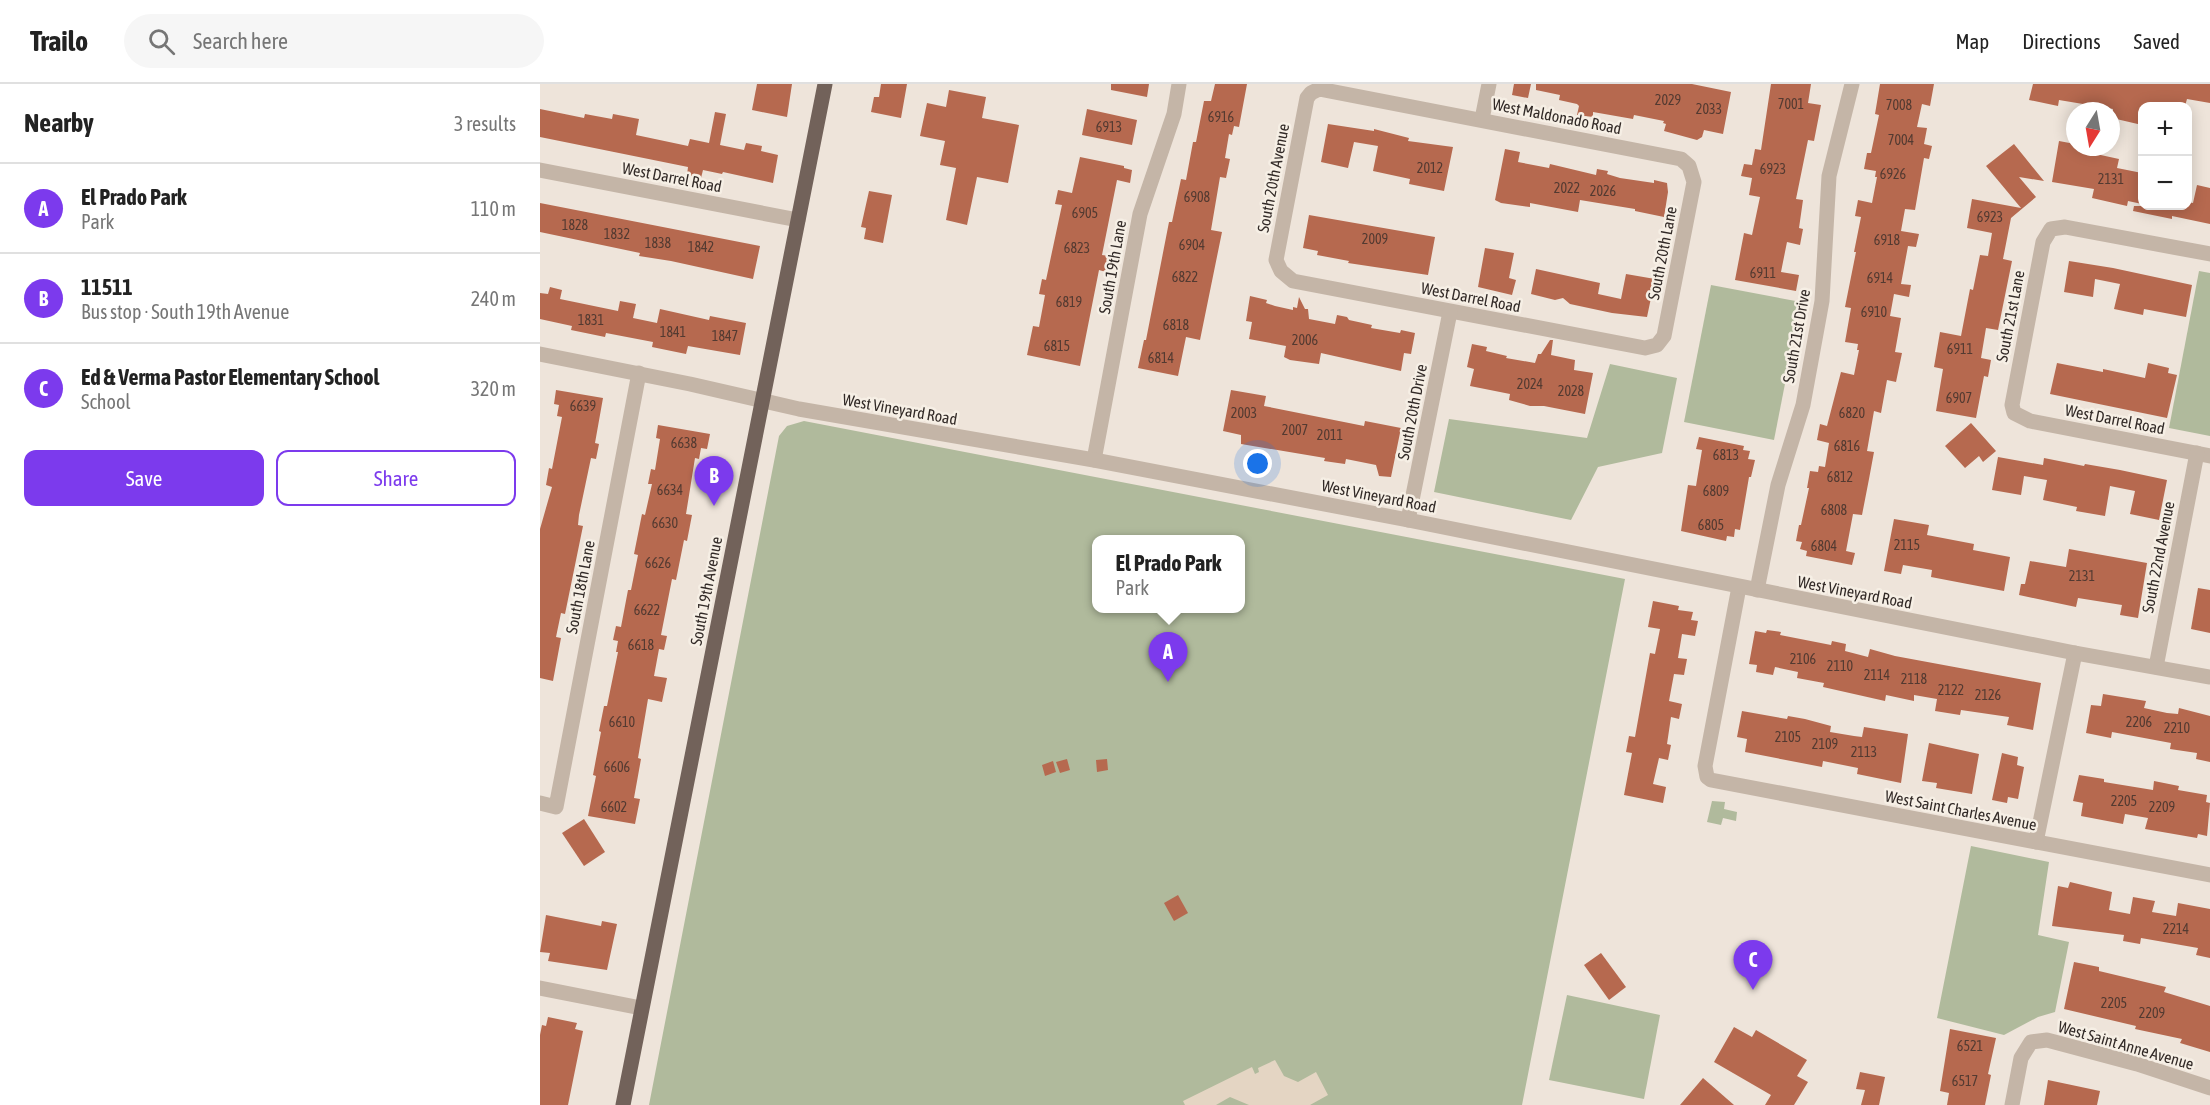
<!DOCTYPE html>
<meta charset="utf-8">
<style>
body{margin:0;font-family:"Asap Condensed",sans-serif;background:#f6f6f6;color:#222}
.controls{position:absolute;right:18px;top:18px;display:grid;overflow:hidden;border-radius:12px;box-shadow:0 3px 15px #0003}
.controls button{width:54px;height:54px;display:grid;place-items:center;padding:0;border:0;border-bottom:2px solid #e0e0e0;background:#fff;color:#222;font:30px sans-serif}
.compass{position:absolute;left:1526px;top:18px;width:54px;height:54px;border-radius:50%;background:#fff;box-shadow:0 3px 15px #0003;rotate:191deg}
.you{position:absolute;left:718px;top:380px;width:21px;height:21px;margin:-15px;border:4px solid #fff;border-radius:50%;background:#1a73e8;box-shadow:0 0 0 9px #1a73e833}
.badge{display:grid;place-items:center;width:39px;height:39px;border-radius:50%;background:#7c3aed;color:#fff;font-size:20px;font-weight:700}
.pin{position:absolute;translate:-50% -50px;filter:drop-shadow(0 2px 3px #0008)}
.pin::after{content:'';position:absolute;top:32px;width:21px;height:18px;background:inherit;clip-path:polygon(0 0,100% 0,50% 100%)}
.popup{position:absolute;left:552px;top:451px;width:153px;height:78px;box-sizing:border-box;display:grid;place-content:center;border-radius:12px;background:#fff;filter:drop-shadow(0 2px 4px #0005);font-size:20px;white-space:nowrap;color:#767676}
.popup b{font-size:22px;color:#222}
.popup::after{content:'';position:absolute;left:50%;top:100%;margin-left:-12px;border:12px solid transparent;border-top-color:#fff}
.list{margin:0;padding:0;list-style:none}
h2{display:flex;justify-content:space-between;align-items:center;height:78px;margin:0;padding:0 24px;font-size:26px}
h2 small{font-size:20px;font-weight:400;color:#767676}
.list li{display:grid;grid-template-columns:39px 1fr auto;gap:18px;align-items:center;box-sizing:border-box;height:90px;padding:0 24px;border-top:2px solid #e0e0e0}
.list b{display:block;font-size:22px;white-space:nowrap}
.list p{margin:0;font-size:20px;white-space:nowrap;color:#767676}
.list em{font-size:20px;font-style:normal;color:#767676}
.actions{display:flex;gap:12px;padding:18px 24px}
.actions a{flex:1;padding:14px 0;border:2px solid #7c3aed;border-radius:12px;text-align:center;font-size:21px;color:#7c3aed}
.actions .main{background:#7c3aed;color:#fff}
.icon{flex:none;width:33px;height:33px;fill:none;stroke:currentColor;stroke-width:2;stroke-linecap:round;stroke-linejoin:round}
.map{position:relative;flex:none;width:1670px;height:1021px;overflow:hidden}
header{display:flex;align-items:center;gap:36px;box-sizing:border-box;height:84px;padding:0 30px;background:#fff;border-bottom:2px solid #e0e0e0}
header strong{font-size:28px}
nav{display:flex;gap:33px;margin-inline-start:auto;font-size:21px}
.search{width:420px;height:54px;background:#f6f6f6;display:flex;align-items:center;gap:15px;box-sizing:border-box;padding:0 21px;border-radius:33px;color:#767676;font-size:22px}
main{display:flex}
aside{flex:1;background:#fff}
.map>svg:first-child{display:block}
</style>
<header>
<strong>Trailo</strong>
<div class="search"><svg class="icon" aria-label="search" viewBox="0 0 24 24"><circle cx="10" cy="10" r="6"/><path d="M15 15l6 6"/></svg>Search here</div>
<nav><a>Map</a><a>Directions</a><a>Saved</a></nav>
</header>
<main>
<aside>
<h2>Nearby<small>3 results</small></h2>
<ul class="list">
<li><span class="badge">A</span><div><b>El Prado Park</b><p>Park</p></div><em>110 m</em></li>
<li><span class="badge">B</span><div><b>11511</b><p>Bus stop · South 19th Avenue</p></div><em>240 m</em></li>
<li><span class="badge">C</span><div><b>Ed &amp; Verma Pastor Elementary School</b><p>School</p></div><em>320 m</em></li>
</ul>
<div class="actions"><a class="main">Save</a><a>Share</a></div>
</aside>
<div class="map">
<svg width="1670" height="1021" viewBox="0 0 1670 1021">
<rect width="100%" height="100%" fill="#eee4da"/>
<g fill="#b0ba9c" fill-rule="evenodd">
<path d="M1659 187 1670 189V352L1629 344Z"/>
<path d="M1171 201 1261 218 1234 356 1144 338Z"/>
<path d="M1070 280 1137 294 1122 369 1058 383 1031 436 894 408 909 335 1047 354Z"/>
<path d="M264 337 1085 495 982 1021H109L239 352 247 342ZM556 456H700V524H556Z"/>
<path d="M1172 717 1185 718 1184 725 1197 728 1196 737 1183 734 1181 741 1167 738Z"/>
<path d="M1431 762 1509 778 1498 851 1529 858 1515 928 1498 933 1464 951 1397 934Z"/>
<path d="M1027 911 1120 931 1104 1015 1009 996Z"/>
</g>
<path fill="#e4d5c3" d="M735 976 744 992 758 998 776 988 788 1011 770 1021H709L690 1013 676 1021H645L643 1017 712 983 715 990 719 988 718 984Z"/>
<g fill="#b6694f">
<path d="M217 0H252L247 33 212 26Z"/>
<path d="M341 0H367L361 34 331 28 334 13H339Z"/>
<path d="M571 0H609L607 13 571 6Z"/>
<path d="M675 0H707L699 43 694 42 692 51 689 50 685 74 690 75 686 94 680 93 671 146 682 148 660 256 646 253 638 292 598 284 604 256H606L629 138H632L641 95 646 96 653 58H656L664 17H671Z"/>
<path d="M974 0H991L988 14 972 11Z"/>
<path d="M996 0H1152L1191 8 1183 50 1164 46 1162 53 1157 56 1124 47 1126 40 1123 39 1124 37 1094 31 1093 35 1053 28V33L1037 31 1039 22 1037 20 1019 16 1020 11 996 6Z"/>
<path d="M1231 0H1271L1268 19 1281 21 1274 57 1268 56 1256 115 1263 116 1259 144 1263 145 1260 161 1247 158 1241 188 1259 191 1256 207 1195 196 1204 149 1212 151 1220 113 1209 111 1212 94 1201 92 1204 80 1212 81 1215 65 1221 66Z"/>
<path d="M1340 0H1394L1390 22 1382 20 1377 43 1387 44 1384 60 1392 62 1389 75 1384 74 1375 126 1365 125 1361 147 1379 150 1376 163 1368 162 1361 200 1371 201 1369 213 1354 210 1350 232 1361 234 1355 268 1362 269 1356 298 1347 296 1341 329 1334 327 1327 367 1334 368 1329 395 1322 431 1313 430 1306 467 1315 469 1312 481 1266 472 1267 467 1260 465 1262 458 1256 457 1259 441H1261L1269 404H1267L1270 387 1278 388 1279 382 1285 383 1289 359 1277 356 1280 340 1287 342 1301 288 1314 291 1319 266H1317L1318 260 1305 258 1311 224 1305 223 1316 168H1314L1321 133 1315 132 1318 116 1332 119 1337 93H1335L1336 87 1324 85 1327 69H1331L1339 31 1335 30Z"/>
<path d="M1493 0H1670V19L1647 15 1645 22H1602V41L1572 34 1573 25 1519 16 1518 22 1489 16Z"/>
<path d="M409 6 446 13 442 34 479 41 468 99 437 93 427 141 406 136 416 84 400 81 405 57 380 52 387 19 406 23Z"/>
<path d="M0 25 44 34 45 30 72 35 73 30 99 35 96 51 148 62 150 55 169 59 175 28 186 30 180 61 204 66 206 59 222 62 221 67 238 71 233 99 183 88 182 90 163 86 161 94 147 91 148 83 0 53Z"/>
<path d="M547 25 597 36 592 61 542 51Z"/>
<path d="M788 40 834 47V45L869 54 868 57 913 63 904 107 869 100 870 95 833 87 838 62 814 58 808 84 781 78Z"/>
<path d="M1519 57 1535 60V63H1548L1547 68 1579 75 1577 84 1602 89V120L1588 117 1587 122 1552 114 1554 105 1512 98Z"/>
<path d="M1474 60 1504 97 1479 93 1496 113 1471 134 1463 175 1472 177 1458 246 1446 244 1441 274 1451 276 1448 293 1444 292 1436 334 1396 327 1403 285 1394 283 1400 248 1421 252 1430 205 1433 206 1440 171 1448 172 1452 149 1427 144 1432 115 1481 124 1446 82Z"/>
<path d="M965 65 980 68 978 78 1009 84 1010 80 1056 91 1057 85 1068 87 1067 90 1080 94 1114 99V96L1127 99 1128 108 1124 133 1095 127V125L1040 116 1038 128 990 119V123L961 119 955 116Z"/>
<path d="M540 73 584 82V84L592 86 590 99 577 96 562 171 569 172 566 188 559 186 540 282 487 271 493 242 499 243 505 211 499 210 502 195 506 196 522 121 515 120 518 106 532 109Z"/>
<path d="M1657 101 1670 104V140L1632 132V135L1593 127 1594 122H1647V118L1653 119Z"/>
<path d="M329 107 352 111 343 159 324 155 326 144 321 143Z"/>
<path d="M0 119 220 162 213 195 131 177 99 172 100 169 0 148Z"/>
<path d="M769 131 895 153 888 191 808 179 809 177 777 171 778 167 763 164Z"/>
<path d="M945 164 974 169 969 194 976 196 972 211 938 203Z"/>
<path d="M1529 177 1573 184 1652 201 1646 233 1604 225 1603 231 1574 225 1580 200 1555 195 1553 213 1524 208Z"/>
<path d="M996 185 1060 199 1058 210 1081 215 1086 190 1115 195 1107 233 1072 229 1030 220 1023 214 1015 216 991 210Z"/>
<path d="M10 203 22 206 20 215 78 227 80 217 96 220 93 234 117 239 120 225 169 236 170 232 206 239 200 271 148 262 146 270 112 263 113 258 66 249 65 253 31 246 32 242 0 235V209L8 210Z"/>
<path d="M710 212 727 216 726 219 735 222 753 226V223L757 224 759 213 765 225H768L769 235 795 240 797 231 807 233 809 236 832 241 831 244 860 249 861 246 875 249 871 270 864 269 861 287 781 269 779 280 750 276 744 273 746 262 709 255 712 238 706 237Z"/>
<path d="M1010 256H1013L1011 271 1035 276 1034 286 1053 289 1045 330 1004 322H990L969 316 970 310 930 302 934 285 927 283 932 260 947 263 946 267 967 272 966 274 995 279 998 270H1001Z"/>
<path d="M1517 279 1563 288V285L1605 294 1608 279 1629 284 1628 289 1637 291 1627 334 1510 310Z"/>
<path d="M16 306 63 314 55 359 59 360 56 375 51 374 39 431 38 441 43 442 25 530 21 529 16 553 21 554 13 597 0 594V445L12 403 6 401 9 384 12 385 22 333 17 332 19 321 14 320Z"/>
<path d="M691 306 726 312 724 322 824 342 825 337 861 344 851 393 839 392 836 381 806 375 805 380 784 377 785 374 701 360V351L683 347Z"/>
<path d="M1431 339 1456 367 1443 378 1439 372 1425 384 1405 362Z"/>
<path d="M118 341 170 350 167 365 161 364 159 375 155 374 146 430 152 431 147 457 144 456 136 496 132 495 121 551 127 552 124 566 119 565 114 592 127 594 122 618 108 615 98 674 101 675 94 714 100 715 95 740 48 732 56 692 53 691 61 648 59 647 64 622H67L78 568H76L78 557 73 556 76 542 81 543 88 506H91L98 471 94 470 102 430 105 431 112 400H108L111 385 115 386 120 355 116 354Z"/>
<path d="M1159 353 1204 362 1203 366 1210 367 1208 375 1215 376 1211 393H1209L1200 446 1195 445 1194 453 1187 452 1186 457 1141 447 1148 401 1156 402 1162 366 1156 365Z"/>
<path d="M1458 373 1503 381 1504 374 1544 382 1545 380 1580 386 1627 396 1619 436 1590 430 1595 407 1570 402 1565 432 1536 427 1537 423 1503 416 1507 396 1484 392 1481 411 1452 406Z"/>
<path d="M1354 435 1389 441 1387 451 1434 460 1433 466 1470 473 1464 507 1391 493 1392 486 1363 481 1361 490 1344 487Z"/>
<path d="M1529 465 1607 479 1598 534 1580 531 1582 521 1538 514 1536 523 1479 511 1481 500H1485L1490 477 1526 483Z"/>
<path d="M1658 504 1670 506V549L1651 545Z"/>
<path d="M1113 517 1139 522 1138 526 1153 528 1151 536 1158 537 1155 552 1142 550 1138 574 1147 575 1144 591 1134 590 1129 617 1142 620 1139 635 1131 633 1127 660 1131 661 1128 676 1119 674 1113 700 1126 703 1123 719 1084 711 1092 669 1086 668 1089 652 1095 653 1110 569 1115 570 1120 545 1108 543Z"/>
<path d="M1227 546 1241 548 1240 551 1291 561 1292 557 1306 560 1305 567 1328 573 1330 565 1355 572 1501 599 1493 646 1467 641 1469 633 1421 626 1420 631 1395 627 1397 615 1374 611V617L1346 611 1345 617 1283 603 1284 599 1257 594 1258 588 1235 583 1233 591 1216 588 1217 581 1209 580 1215 547 1226 549Z"/>
<path d="M1563 610 1606 617 1604 624 1627 629 1638 630 1639 624 1670 632V678L1656 675 1657 669 1630 665 1631 659 1572 648 1571 654 1546 649 1551 621 1561 622Z"/>
<path d="M1202 627 1247 635 1248 632 1265 635 1291 642 1290 648 1314 652 1322 653 1324 643 1368 650 1361 699 1317 690 1318 684 1283 677 1282 683 1205 668 1207 655 1197 653Z"/>
<path d="M1389 659 1439 670 1432 710 1396 704 1397 699 1382 697Z"/>
<path d="M1462 669 1478 673 1477 681 1484 683 1478 715 1468 713 1467 719 1452 716Z"/>
<path d="M527 675 530 686 520 689 516 678Z"/>
<path d="M567 675 568 686 557 688 556 676Z"/>
<path d="M513 677 516 688 505 692 502 681Z"/>
<path d="M1539 691 1564 695V698L1613 706 1614 697 1639 702 1638 706 1667 711 1666 718 1670 719 1667 752 1658 750 1657 754 1605 745 1608 734 1585 730 1583 740 1541 732 1543 719 1533 717Z"/>
<path d="M44 735 65 768 44 782 22 749Z"/>
<path d="M1530 798 1572 808 1569 826 1590 830 1593 813 1615 817 1612 828 1636 832 1638 819 1670 825V874L1656 871 1658 864 1601 854 1600 860 1583 857 1584 851 1512 842 1518 802 1528 804Z"/>
<path d="M638 811 648 829 634 837 624 819Z"/>
<path d="M6 831 61 842 62 837 77 840 67 886 8 877 10 869 0 868Z"/>
<path d="M1061 869 1086 903 1069 916 1044 881Z"/>
<path d="M1534 878 1559 883V887L1626 903 1624 908 1670 922V968L1640 959 1642 955 1595 945 1596 942 1524 925Z"/>
<path d="M8 933 37 939 35 945 43 947 28 1021H0V951L2 941 6 942Z"/>
<path d="M1194 943 1212 953 1216 946 1267 976 1257 992 1268 998 1254 1021H1225L1231 1011 1174 978Z"/>
<path d="M1410 945 1456 954 1448 990 1451 991 1445 1021H1407L1409 1009 1400 1007Z"/>
<path d="M1320 988 1345 993 1339 1021H1321L1325 1006 1316 1005Z"/>
<path d="M1163 994 1194 1021H1140Z"/>
<path d="M1508 996 1560 1007 1557 1021H1504Z"/>
</g>
<g fill="none" stroke-linecap="round" stroke-linejoin="round">
<g stroke="#c4b5a7" stroke-width="15">
<path d="M779 5 1141 75 1149 82 1154 98 1124 252 1117 261 1105 264 753 197 741 187 736 176 767 14 771 9Z"/>
<path d="M942 35 949 0"/>
<path d="M0 86 258 136"/>
<path d="M1670 170 1525 143 1511 145 1503 158 1472 321 1474 329 1490 337 1670 372"/>
<path d="M554 376 600 130 634 30 639 0"/>
<path d="M868 436 910 228"/>
<path d="M1199 503 1165 682 1167 693 1171 696 1670 791"/>
<path d="M1217 506 1238 401 1263 321 1282 217 1289 92 1312 0"/>
<path d="M1616 583 1657 369"/>
<path d="M0 719 16 723 99 289"/>
<path d="M1496 758 1535 569"/>
<path d="M0 904 101 924"/>
<path d="M1472 1021 1481 974 1491 958 1507 956 1597 980 1670 1004"/>
</g>
<path stroke="#c4b5a7" stroke-width="15" d="M0 270 150 300 259 325 554 376 868 436 1535 569 1670 593"/>
<path stroke="#72625a" stroke-width="15" d="M83 1021 285 0"/>
</g>
<g text-anchor="middle" dominant-baseline="central" stroke-width="5" stroke-linejoin="round" paint-order="stroke">
<g font-size="14" fill="#533a31">
<text x="1128" y="16">2029</text>
<text x="1251" y="20">7001</text>
<text x="1359" y="21">7008</text>
<text x="1169" y="25">2033</text>
<text x="681" y="33">6916</text>
<text x="569" y="43">6913</text>
<text x="1361" y="56">7004</text>
<text x="890" y="84">2012</text>
<text x="1233" y="85">6923</text>
<text x="1353" y="90">6926</text>
<text x="1571" y="95">2131</text>
<text x="1027" y="104">2022</text>
<text x="1063" y="107">2026</text>
<text x="657" y="113">6908</text>
<text x="545" y="129">6905</text>
<text x="1450" y="133">6923</text>
<text x="35" y="141">1828</text>
<text x="77" y="150">1832</text>
<text x="835" y="155">2009</text>
<text x="1347" y="156">6918</text>
<text x="118" y="159">1838</text>
<text x="652" y="161">6904</text>
<text x="161" y="163">1842</text>
<text x="537" y="164">6823</text>
<text x="1223" y="189">6911</text>
<text x="645" y="193">6822</text>
<text x="1340" y="194">6914</text>
<text x="529" y="218">6819</text>
<text x="1334" y="228">6910</text>
<text x="51" y="236">1831</text>
<text x="636" y="241">6818</text>
<text x="133" y="248">1841</text>
<text x="185" y="252">1847</text>
<text x="765" y="256">2006</text>
<text x="517" y="262">6815</text>
<text x="1420" y="265">6911</text>
<text x="621" y="274">6814</text>
<text x="990" y="300">2024</text>
<text x="1031" y="307">2028</text>
<text x="1419" y="314">6907</text>
<text x="43" y="322">6639</text>
<text x="704" y="329">2003</text>
<text x="1312" y="329">6820</text>
<text x="755" y="346">2007</text>
<text x="790" y="351">2011</text>
<text x="144" y="359">6638</text>
<text x="1307" y="362">6816</text>
<text x="1186" y="371">6813</text>
<text x="1300" y="393">6812</text>
<text x="130" y="406">6634</text>
<text x="1176" y="407">6809</text>
<text x="1294" y="426">6808</text>
<text x="125" y="439">6630</text>
<text x="1171" y="441">6805</text>
<text x="1367" y="461">2115</text>
<text x="1284" y="462">6804</text>
<text x="118" y="479">6626</text>
<text x="1542" y="492">2131</text>
<text x="107" y="526">6622</text>
<text x="101" y="561">6618</text>
<text x="1263" y="575">2106</text>
<text x="1300" y="582">2110</text>
<text x="1337" y="591">2114</text>
<text x="1374" y="595">2118</text>
<text x="1411" y="606">2122</text>
<text x="1448" y="611">2126</text>
<text x="82" y="638">6610</text>
<text x="1599" y="638">2206</text>
<text x="1637" y="644">2210</text>
<text x="1248" y="653">2105</text>
<text x="1285" y="660">2109</text>
<text x="1324" y="668">2113</text>
<text x="77" y="683">6606</text>
<text x="1584" y="717">2205</text>
<text x="74" y="723">6602</text>
<text x="1622" y="723">2209</text>
<text x="1636" y="845">2214</text>
<text x="1574" y="919">2205</text>
<text x="1612" y="929">2209</text>
<text x="1430" y="962">6521</text>
<text x="1425" y="997">6517</text>
</g>
<g font-size="16" fill="#322a27" stroke="#f6efe5">
<text transform="translate(1017 32) rotate(11)">West Maldonado Road</text>
<text transform="translate(132 93) rotate(11)">West Darrel Road</text>
<text transform="translate(733 94) rotate(-79)">South 20th Avenue</text>
<text transform="translate(1122 169) rotate(-79)">South 20th Lane</text>
<text transform="translate(572 183) rotate(-80)">South 19th Lane</text>
<text transform="translate(931 213) rotate(11)">West Darrel Road</text>
<text transform="translate(1470 232) rotate(-79)">South 21st Lane</text>
<text transform="translate(1256 252) rotate(-80)">South 21st Drive</text>
<text transform="translate(360 325) rotate(10)">West Vineyard Road</text>
<text transform="translate(872 328) rotate(-79)">South 20th Drive</text>
<text transform="translate(1575 335) rotate(11)">West Darrel Road</text>
<text transform="translate(839 412) rotate(11)">West Vineyard Road</text>
<text transform="translate(1618 473) rotate(-79)">South 22nd Avenue</text>
<text transform="translate(40 503) rotate(-79)">South 18th Lane</text>
<text transform="translate(166 507) rotate(-79)">South 19th Avenue</text>
<text transform="translate(1315 508) rotate(11)">West Vineyard Road</text>
<text transform="translate(1421 726) rotate(11)">West Saint Charles Avenue</text>
<text transform="translate(1586 961) rotate(16)">West Saint Anne Avenue</text>
</g>
</g>
</svg>
<div class="controls">
<button>+</button>
<button>−</button>
</div>
<svg class="compass" viewBox="-18 -18 36 36"><path d="M0-13l5 13h-10z" fill="#e53935"/><path d="M0 13l5-13h-10z" fill="#767676"/></svg>
<div class="you"></div>
<div class="pin badge" style="left:628px;top:598px">A</div>
<div class="popup"><b>El Prado Park</b>Park</div>
<div class="pin badge" style="left:174px;top:422px">B</div>
<div class="pin badge" style="left:1213px;top:906px">C</div>
</div>
</main>
